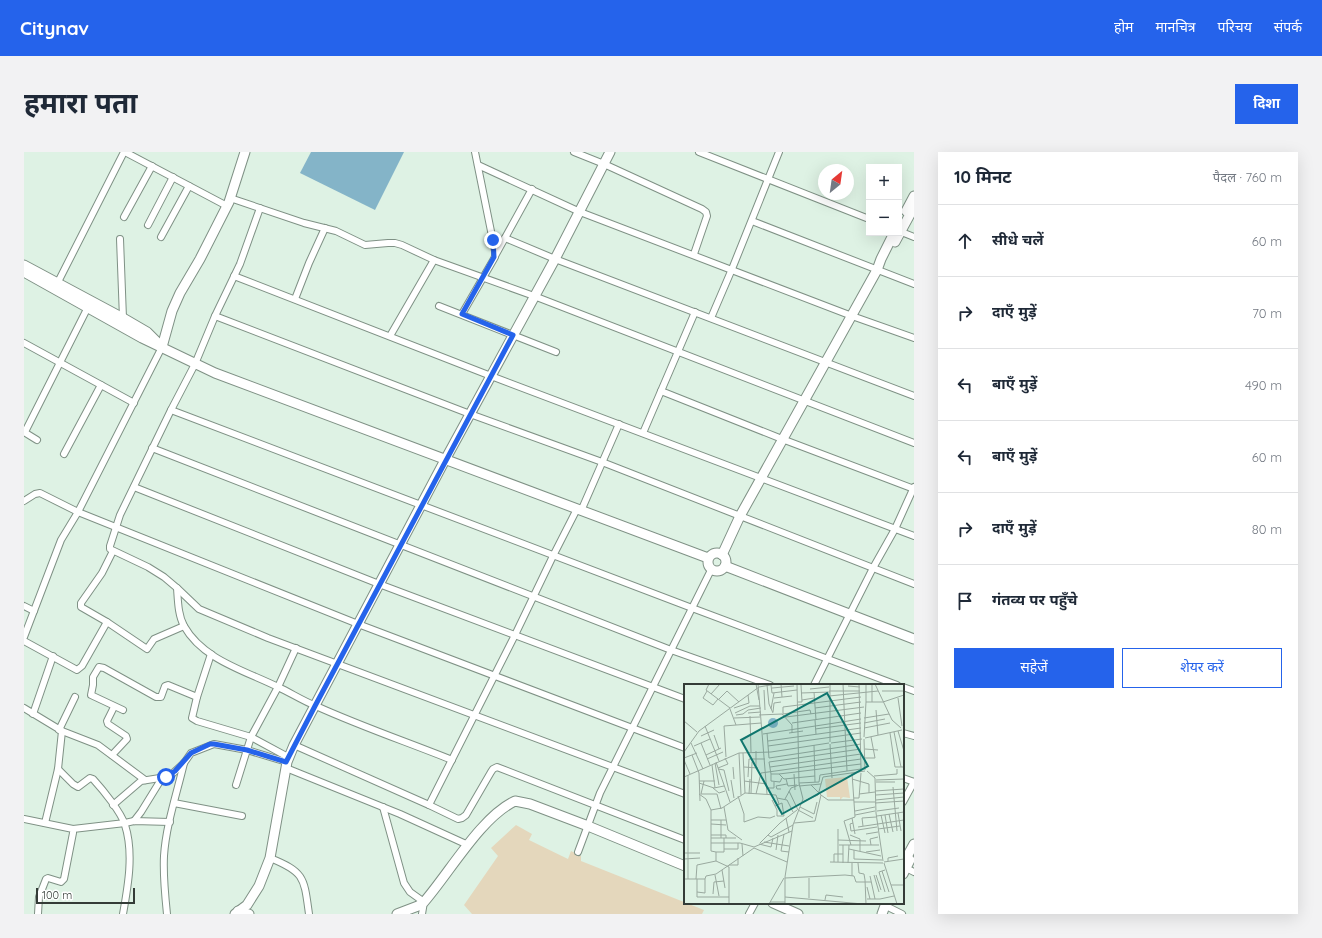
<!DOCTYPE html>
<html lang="hi">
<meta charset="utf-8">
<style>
body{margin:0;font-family:Quicksand,"Noto Sans Devanagari",sans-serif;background:#f2f2f3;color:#1f2937}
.controls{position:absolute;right:12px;top:12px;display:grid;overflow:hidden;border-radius:0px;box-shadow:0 4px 16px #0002}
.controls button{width:36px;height:36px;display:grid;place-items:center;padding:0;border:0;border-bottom:1px solid #e0e1e3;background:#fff;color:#1f2937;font:20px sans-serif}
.compass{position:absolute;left:794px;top:12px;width:36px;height:36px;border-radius:50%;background:#fff;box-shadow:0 4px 16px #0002;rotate:29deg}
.scale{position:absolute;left:12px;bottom:10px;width:99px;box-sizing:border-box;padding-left:4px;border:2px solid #343c37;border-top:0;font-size:11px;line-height:14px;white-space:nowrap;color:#343c37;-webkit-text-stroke:3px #fff;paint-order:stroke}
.stop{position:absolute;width:12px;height:12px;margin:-9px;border:3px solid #2563eb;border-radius:50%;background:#fff}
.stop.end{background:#2563eb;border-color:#fff;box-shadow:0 1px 4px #0008}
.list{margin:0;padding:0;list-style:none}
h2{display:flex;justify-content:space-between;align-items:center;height:52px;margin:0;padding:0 16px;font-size:17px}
h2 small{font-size:13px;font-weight:400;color:#747a83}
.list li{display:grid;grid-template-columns:26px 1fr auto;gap:12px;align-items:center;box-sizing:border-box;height:72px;padding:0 16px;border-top:1px solid #e0e1e3}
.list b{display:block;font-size:15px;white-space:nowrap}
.list em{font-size:13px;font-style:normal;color:#747a83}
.actions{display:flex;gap:8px;padding:12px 16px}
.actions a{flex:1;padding:9px 0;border:1px solid #2563eb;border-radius:0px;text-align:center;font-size:14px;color:#2563eb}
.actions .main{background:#2563eb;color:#fff}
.icon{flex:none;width:22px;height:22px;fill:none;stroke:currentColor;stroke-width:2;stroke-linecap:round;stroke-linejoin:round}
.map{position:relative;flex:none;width:890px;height:762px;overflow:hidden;border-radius:0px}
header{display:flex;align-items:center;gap:24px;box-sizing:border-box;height:56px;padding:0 20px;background:#2563eb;color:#fff}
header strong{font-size:19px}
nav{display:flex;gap:22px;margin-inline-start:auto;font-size:14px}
.intro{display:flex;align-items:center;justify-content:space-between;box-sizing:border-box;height:96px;padding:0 24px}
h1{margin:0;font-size:28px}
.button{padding:10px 18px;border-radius:0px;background:#2563eb;color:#fff;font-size:14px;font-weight:700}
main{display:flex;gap:24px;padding:0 24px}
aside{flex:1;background:#fff;border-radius:0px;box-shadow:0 4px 16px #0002}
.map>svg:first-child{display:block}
</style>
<header>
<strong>Citynav</strong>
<nav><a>होम</a><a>मानचित्र</a><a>परिचय</a><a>संपर्क</a></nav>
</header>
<div class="intro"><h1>हमारा पता</h1><a class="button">दिशा</a></div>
<main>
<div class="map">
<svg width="890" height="762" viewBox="0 0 890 762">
<rect width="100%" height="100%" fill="#def2e4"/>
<path fill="#e4d7bc" d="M492 673 508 682 505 688 544 707 547 699 557 704V709L680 758 678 762H448L440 753 474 704 467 696Z"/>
<path fill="#84b4c8" d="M287 0H380L351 58 276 21Z"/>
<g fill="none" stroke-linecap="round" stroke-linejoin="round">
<defs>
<g id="street">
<path d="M101 0 203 54"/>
<path d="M550 0 580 12 678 57 682 60 683 64 670 102"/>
<path d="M675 0 845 67"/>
<path d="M454 13 556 60 828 164 890 186"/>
<path d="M206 46 280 71 312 79 341 93 364 91H371L378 93 410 108 510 144 890 291"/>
<path d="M236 56 216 112 191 164 171 212 147 258 96 363 86 394V397L124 415 140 425 153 436C154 449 154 463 160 474 179 508 222 519 254 535 267 541 279 549 292 554 336 574 383 590 428 608"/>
<path d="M100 65 128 14"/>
<path d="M728 69 890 132"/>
<path d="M124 73 149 25"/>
<path d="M875 79 890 85"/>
<path d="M137 85 165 34"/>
<path d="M481 86 531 107 890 244"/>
<path d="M96 87 99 166 97 167"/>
<path d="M471 104 508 37"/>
<path d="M210 124 467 224 890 384"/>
<path d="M32 134 100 0"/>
<path d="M271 147 285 111 301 76"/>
<path d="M415 154 532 200"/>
<path d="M438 162 471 105V99L451 0"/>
<path d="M191 164 446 262 578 310 890 432"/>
<path d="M687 166 708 117 755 0"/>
<path d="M366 184 410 108"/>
<path d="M0 191 110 251"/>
<path d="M637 239 758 287 890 337"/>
<path d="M147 258 668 456 873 533"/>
<path d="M0 280 13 288"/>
<path d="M1 280 65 153"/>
<path d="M619 281 671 160"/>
<path d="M128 296 647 498 746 533"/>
<path d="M40 302 77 233"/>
<path d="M110 335 355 432 661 547"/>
<path d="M0 349 11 342 16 341 54 360 334 472 661 596"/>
<path d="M557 359 595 272"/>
<path d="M89 399 78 421 57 451V455L83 470 123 497 130 487 160 474"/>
<path d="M153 436 175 457 244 486 661 642"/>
<path d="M0 454 10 459"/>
<path d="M0 485 37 388 54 360 138 195"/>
<path d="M0 489 53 518 58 514 83 470"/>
<path d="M187 502 173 545 168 566 173 569 227 585 264 605"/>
<path d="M790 533 849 416 871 377 890 335"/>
<path d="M879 535 890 539"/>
<path d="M0 556 38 579 34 617 21 671"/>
<path d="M99 558 67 543 69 533V525L75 515 80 516 132 545H137L141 534 144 533 173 545"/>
<path d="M9 562 29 504"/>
<path d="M35 578 51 545"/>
<path d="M38 579 74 593 121 628"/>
<path d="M879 581 890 584"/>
<path d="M270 593 405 653 434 667 438 666 442 663 467 620 469 617 473 615 661 688"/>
<path d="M88 603 103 587 102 584 84 572 83 569 90 555"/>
<path d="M262 616 376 662 444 693"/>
<path d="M34 617 49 632 54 635 66 626 69 627C79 638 97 660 101 673 110 701 104 734 99 762"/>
<path d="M879 626 890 630"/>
<path d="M212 633 227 585 254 535 272 496"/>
<path d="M879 650 890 630"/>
<path d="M150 651 218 664"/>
<path d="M89 653 117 629 142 625 147 623 160 611 167 601 190 592 223 598 263 610"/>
<path d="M405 653 491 483 529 404 553 357"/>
<path d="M359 655 380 731 386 740 400 750 398 762"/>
<path d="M0 667 49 677V681L40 727 37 730 24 726 22 727 15 745 14 762"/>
<path d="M110 669 117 660 138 626"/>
<path d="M49 677 101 671 110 669 146 670"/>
<path d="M554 700 576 641 687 418"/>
<path d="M246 706C281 720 280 726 285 762"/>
<path d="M882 716 890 720"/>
<path d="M866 756 878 762"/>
<path d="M143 762C141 743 139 723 140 704 142 673 153 641 160 611"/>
<path d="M725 762 731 751"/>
</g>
<g id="secondary">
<path d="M882 59 890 44"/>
<path d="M871 90 890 55"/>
<path d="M0 113 99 166 123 180 133 190"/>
<path d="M0 120 118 186 191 221 684 406"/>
<path d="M138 195 148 159 156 141 176 107 205 50 221 0"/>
<circle cx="693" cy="410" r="9"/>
<path d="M698 403 716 364 853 118 857 107 870 81"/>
<path d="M701 414 890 487"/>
<path d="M879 712 890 692"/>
<path d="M879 722 886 708"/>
<path d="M749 751 774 762"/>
<path d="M214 759 225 762"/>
<path d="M211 762 223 753 235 734 246 706 263 610 270 593 421 308 531 107 586 0"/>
<path d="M373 762 394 754 400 750C426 720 457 665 491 649L506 652 564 674 661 714"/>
<path d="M858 762 862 751"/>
</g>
</defs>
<use href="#street" stroke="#7f9185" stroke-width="8"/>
<use href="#secondary" stroke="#7f9185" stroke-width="11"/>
<use href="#street" stroke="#fff" stroke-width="6"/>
<use href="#secondary" stroke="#fff" stroke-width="9"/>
</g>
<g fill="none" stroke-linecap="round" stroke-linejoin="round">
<path stroke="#2563eb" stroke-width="5" d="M142 625 151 619 167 601 186 592H190L223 598 262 610 291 554 489 183 438 162 470 105 469 88"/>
</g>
<g transform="translate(660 532)">
<rect width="220" height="220" fill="#def2e4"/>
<path d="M163 93 166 114 159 113 156 116V113H143L141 95Z" fill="#e4d7bc"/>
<path d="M84 39a5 5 0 1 1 10 0a5 5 0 1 1-10 0Z" fill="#84b4c8"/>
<path fill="none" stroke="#9aa99f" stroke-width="1" d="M25 0 22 6 46 24M72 0 75 16M74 0 83 110M97 0 98 13M146 0V58M159 0 163 87M182 0V18M188 0V18M191 0 208 36 217 44M83 1 85 20 89 29M87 1 88 9 113 6M164 2 176 3M88 4 110 2M126 5 145 3M80 6 81 26M23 7 19 14 29 21 34 15M145 7H176M198 7H220M130 8 132 36M117 9 146 8M27 10 36 0M145 12 194 7M90 14 108 12M214 14 218 42M35 15 43 7 55 18M118 16 130 14M114 18H118L117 1M50 24 65 19 64 11M131 24 177 18M46 25 52 41M87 25 90 9M192 26 194 51M89 28 90 19 97 18M51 29 66 22H76M64 29 77 28M99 30V23L177 13M99 30 126 26 127 30M52 31 59 30 64 26 77 24M75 31 98 30 108 41V49M66 32 67 68M102 33 180 23M50 34 76 33M180 34 205 30M131 36 132 50M0 37 13 48M108 39 177 29M180 39 201 35M21 42 35 77M180 44 206 39M131 45 177 39M214 47 220 67M210 48 217 83M83 49 85 74M105 49 119 47M206 49 211 83H220M79 50 177 35M30 51 35 65M17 52 30 46M180 53 182 18H199L220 11M181 54 218 46M180 55 181 86M84 57 177 44M7 59 19 85M17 59 26 81M147 59 178 55M146 60 148 94M130 61 131 98M10 62 26 55M84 62 177 49M181 65 194 66M72 67V84M0 68 15 47 75 3 92 0M55 69 57 111M59 69 61 109M8 71 15 89 16 117M22 71 37 64M42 73 40 42 77 39M0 74 13 69M85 74 177 60M181 74H191L187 53M23 75 39 68M0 76 6 90M32 78 46 118M85 78 177 65M85 78 87 90H95L100 95 131 92M31 79 35 101M28 81 31 104M49 83 50 95M60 83 74 84M86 83 177 70M34 84 44 80 41 74M34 85 40 86 45 107M183 87 191 94 192 129 199 177M87 90V97L96 98 98 94M95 90 177 80M110 90 111 106M4 91V195M190 92 213 90V85M0 93 55 69 87 68 145 59M64 93 65 75H81M102 95 104 102 113 101M168 95 185 100V109M47 96 50 114M192 96 220 95M15 97H31M20 97 17 110H33L37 125M60 97 83 100M192 98H211M15 99 30 104 40 102M115 99 135 98 136 91 177 85 175 0M115 102 137 100M209 103 213 147M29 104 35 109 41 107M83 104H90V98M97 105H93L92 102 103 100M105 107 114 126 129 134M191 107 220 105M15 110 22 115 27 126V167L32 168V177L45 183V220M65 110 66 95M67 110 68 78M72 110 77 89 177 75M175 110 191 108M137 111 144 116H170M192 111 220 109M54 112 60 130V138L74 133 86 134 91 132M93 114 103 116 109 128M170 114H175L177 89M101 115 107 104 115 101M88 116 93 126V132H100M192 116 220 113M118 118 134 111 139 93 181 87M170 118H191M191 119 220 117M91 122 98 119 100 132M40 123 44 146 58 156M116 123 130 130 133 118M27 126 38 124 61 109 92 111 95 120M171 127 191 123M193 127 215 124M214 129 217 147M205 130 209 148M171 131 191 127M197 131 201 149M201 131 204 149M193 132 220 128M102 134 105 148M168 134 171 150M27 136H42M37 136V154M110 139 131 137 137 111 127 101M169 139 166 140 167 147 193 143M27 140 42 141M179 142 178 134 192 133M174 143 220 136M194 145 216 142M100 150 97 167 105 168M182 150 194 148M27 151H42V154M84 151 87 153 109 141M166 151 176 155V167M27 154H52M154 156 182 157M80 158 105 162M27 159H56L70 163M76 159 96 139 113 126M58 160 59 172M75 160 87 163 89 154M155 161H195M159 161V179M167 161 160 137 171 133 168 89M187 161 186 155 194 153M70 163 108 147M40 165H54V159M165 165 197 172M92 166 94 151M170 166V175L198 176M32 168H40V154M182 168 196 166M0 169H16M0 175 16 174M204 177V174L214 172M146 178 199 179M150 178V170H159M154 178V145M200 178 220 175M164 179 165 161M168 179V192M174 179 175 189 180 190 181 196 182 220M200 179 213 220M45 181H54V174M38 186 41 204M198 187 205 208M31 191 35 212M190 191 195 208M192 191 197 206M186 192 191 215M101 194 161 191 170 192 172 198H187M125 194V214M0 195H21L22 192 32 190 70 164 103 178M12 195 13 181 32 177M13 195V213H45M207 201H220M183 203 186 215M13 208 21 209V195M201 208 195 188 201 186M29 210 30 198 40 197M101 213 179 220M183 215H196L210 212M141 216 142 211 159 213M86 218H101M85 220 100 194M101 220V193L109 141 119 115 115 99 113 0"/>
<path fill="#0f766e" fill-opacity="0.15" stroke="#0f766e" stroke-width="2" d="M143 9 184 82 98 130 57 56Z"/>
<rect width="220" height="220" fill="none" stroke="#343c37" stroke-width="2"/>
</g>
</svg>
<div class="controls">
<button>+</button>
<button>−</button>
</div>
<svg class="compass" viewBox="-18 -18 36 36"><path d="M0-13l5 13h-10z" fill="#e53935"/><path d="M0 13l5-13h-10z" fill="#747a83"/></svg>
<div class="scale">100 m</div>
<div class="stop" style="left:142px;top:625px"></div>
<div class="stop end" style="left:469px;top:88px"></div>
</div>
<aside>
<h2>10 मिनट<small>पैदल · 760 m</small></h2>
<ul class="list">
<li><svg class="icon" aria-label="ahead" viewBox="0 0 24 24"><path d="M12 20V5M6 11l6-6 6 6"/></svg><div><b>सीधे चलें</b></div><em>60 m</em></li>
<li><svg class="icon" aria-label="right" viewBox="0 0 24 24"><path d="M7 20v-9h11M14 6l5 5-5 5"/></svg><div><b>दाएँ मुड़ें</b></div><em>70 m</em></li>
<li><svg class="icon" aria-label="left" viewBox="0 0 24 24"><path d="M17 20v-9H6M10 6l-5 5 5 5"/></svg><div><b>बाएँ मुड़ें</b></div><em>490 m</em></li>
<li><svg class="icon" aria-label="left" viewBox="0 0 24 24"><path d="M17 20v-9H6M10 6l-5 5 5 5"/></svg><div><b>बाएँ मुड़ें</b></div><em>60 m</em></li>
<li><svg class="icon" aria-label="right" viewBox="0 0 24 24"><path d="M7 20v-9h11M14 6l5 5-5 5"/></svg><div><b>दाएँ मुड़ें</b></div><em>80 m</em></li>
<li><svg class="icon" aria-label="arrive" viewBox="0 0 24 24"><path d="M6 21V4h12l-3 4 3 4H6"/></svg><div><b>गंतव्य पर पहुँचे</b></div></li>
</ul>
<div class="actions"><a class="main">सहेजें</a><a>शेयर करें</a></div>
</aside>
</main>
